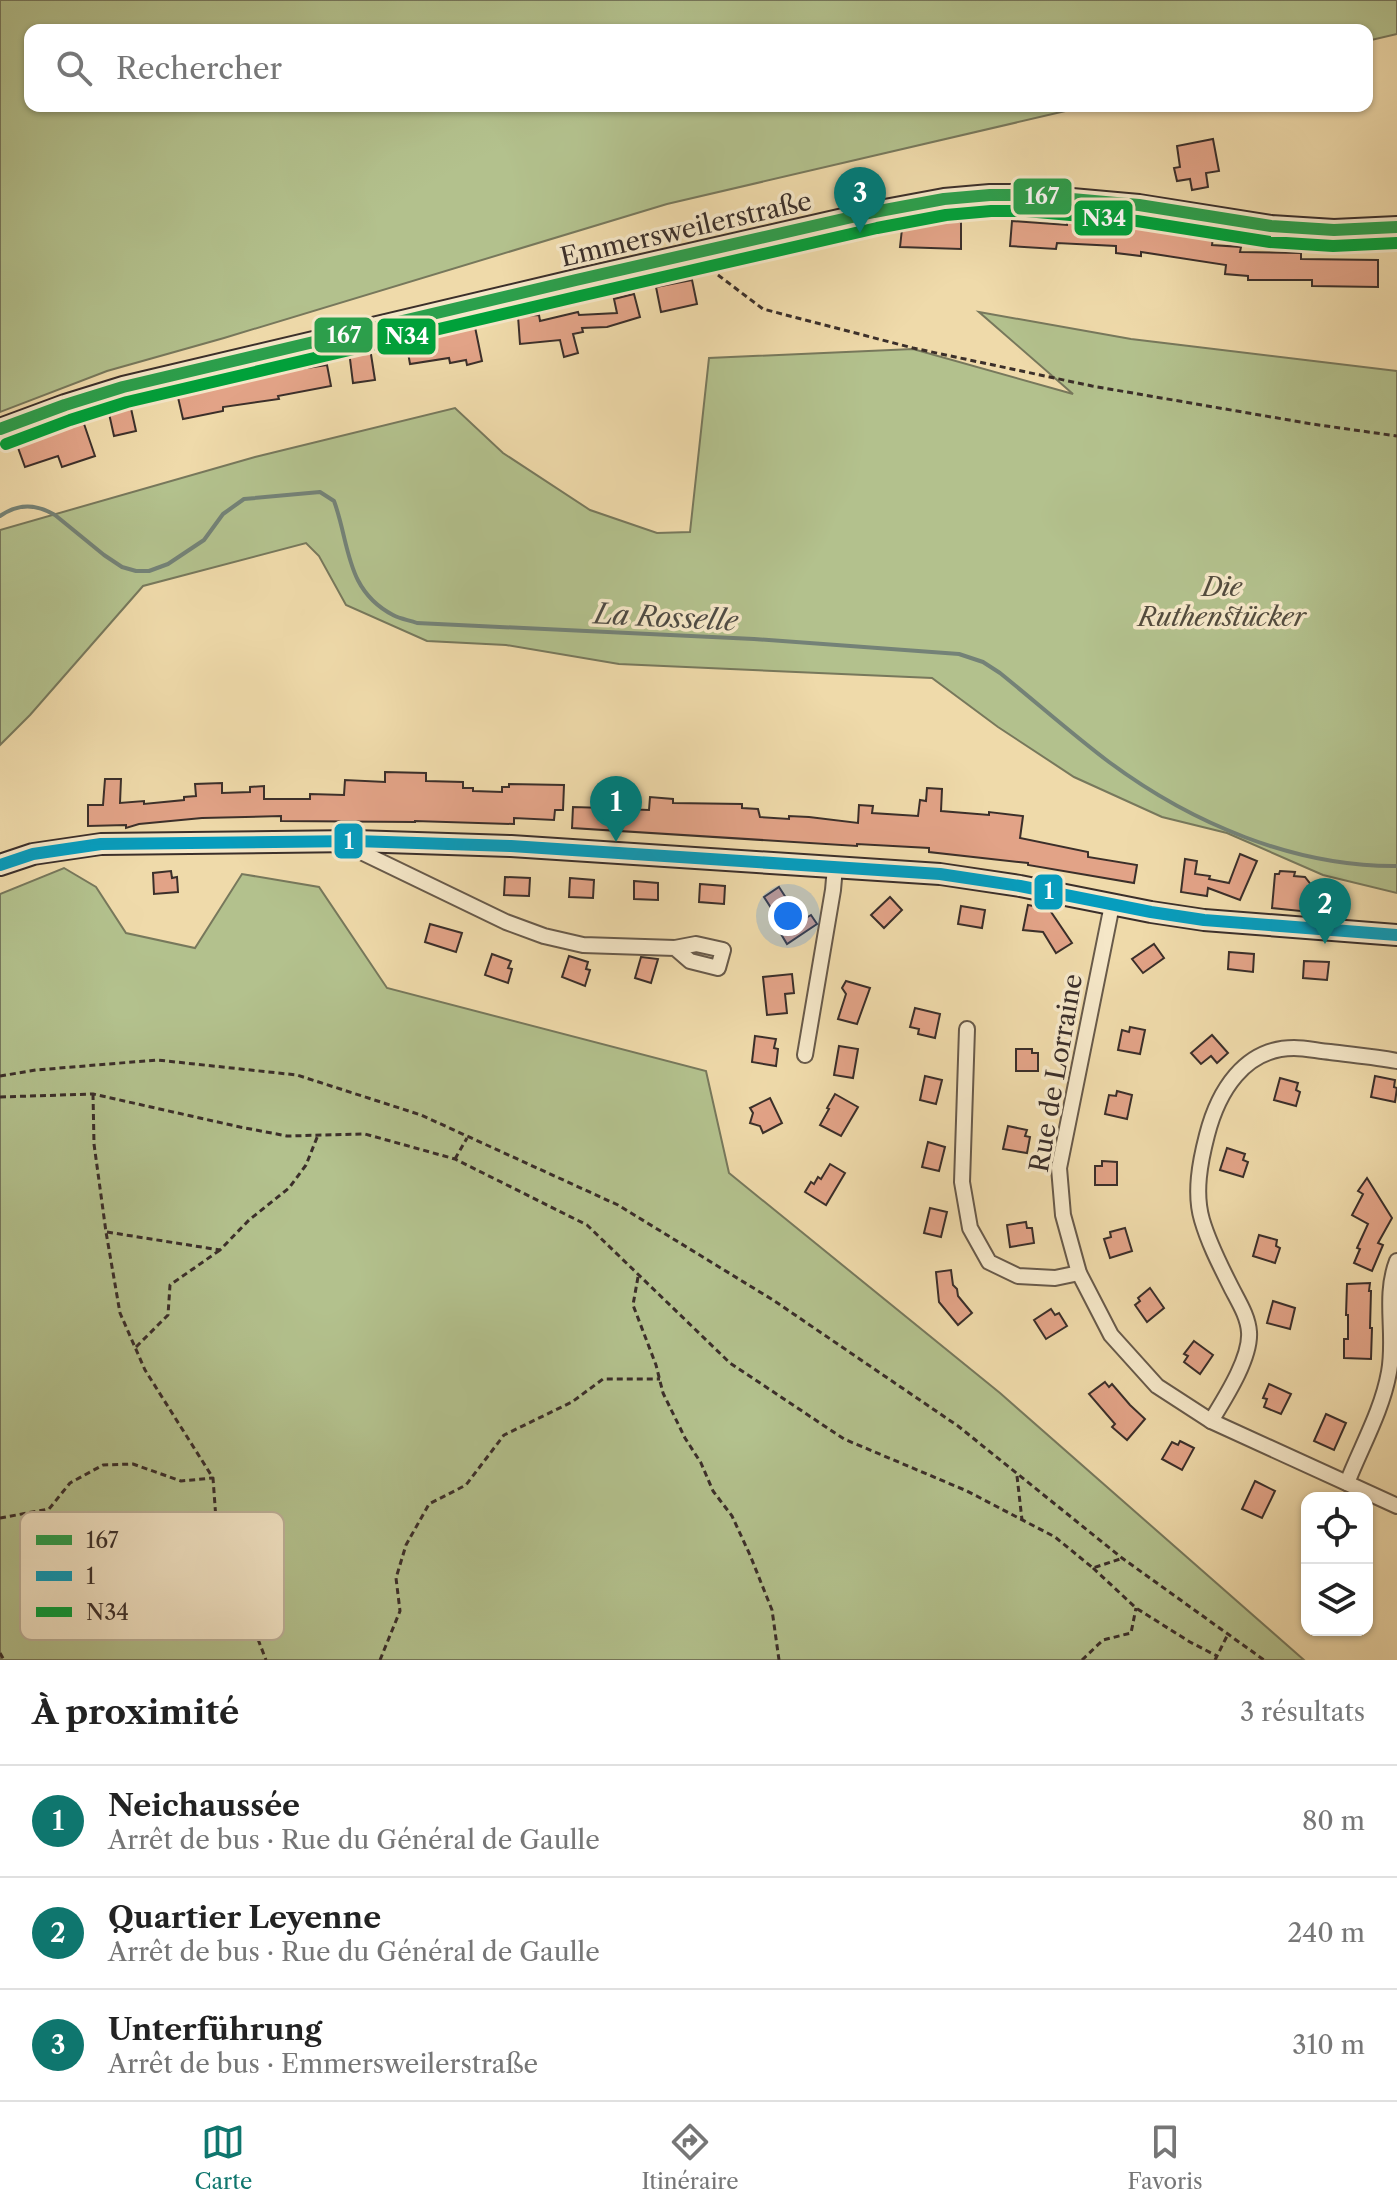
<!DOCTYPE html>
<html lang="fr">
<meta charset="utf-8">
<style>
body{margin:0;font-family:"Libre Caslon Text",serif;background:#f2f2f2;color:#222}
.controls{position:absolute;right:24px;bottom:24px;display:grid;overflow:hidden;border-radius:16px;box-shadow:0 2px 6px #0004}
.controls button{width:72px;height:72px;display:grid;place-items:center;padding:0;border:0;border-bottom:2px solid #e0e0e0;background:#fff;color:#222;font:40px sans-serif}
.you{position:absolute;left:788px;top:916px;width:28px;height:28px;margin:-20px;border:6px solid #fff;border-radius:50%;background:#1a73e8;box-shadow:0 0 0 12px #1a73e833}
.badge{display:grid;place-items:center;width:52px;height:52px;border-radius:50%;background:#0f766e;color:#fff;font-size:26px;font-weight:700}
.pin{position:absolute;translate:-50% -66px;filter:drop-shadow(0 2px 4px #0008)}
.pin::after{content:'';position:absolute;top:42px;width:28px;height:24px;background:inherit;clip-path:polygon(0 0,100% 0,50% 100%)}
.list{margin:0;padding:0;list-style:none}
h2{display:flex;justify-content:space-between;align-items:center;height:104px;margin:0;padding:0 32px;font-size:34px}
h2 small{font-size:26px;font-weight:400;color:#767676}
.list li{display:grid;grid-template-columns:52px 1fr auto;gap:24px;align-items:center;box-sizing:border-box;height:112px;padding:0 32px;border-top:2px solid #e0e0e0}
.list b{display:block;font-size:30px;white-space:nowrap}
.list p{margin:0;font-size:26px;white-space:nowrap;color:#767676}
.list em{font-size:26px;font-style:normal;color:#767676}
.icon{flex:none;width:44px;height:44px;fill:none;stroke:currentColor;stroke-width:2;stroke-linecap:round;stroke-linejoin:round}
.map{position:relative;flex:none;width:1397px;height:1660px;overflow:hidden}
.search{position:absolute;background:#fff;box-shadow:0 2px 6px #0004;left:24px;right:24px;top:24px;height:88px;display:flex;align-items:center;gap:20px;box-sizing:border-box;padding:0 28px;border-radius:16px;color:#767676;font-size:30px}
.sheet{height:440px;background:#fff}
nav{display:flex;justify-content:space-around;align-items:center;box-sizing:border-box;height:112px;border-top:2px solid #e0e0e0;background:#fff;font-size:22px;color:#767676}
nav a{display:grid;justify-items:center;gap:4px}
nav .on{color:#0f766e}
.map>svg:first-child{display:block}
</style>
<div class="map">
<svg width="1397" height="1660" viewBox="0 0 1397 1660">
<rect width="100%" height="100%" fill="#efdaaa"/>
<filter id="stains"><feTurbulence type="fractalNoise" baseFrequency=".0025" numOctaves="4"/><feColorMatrix values="0 0 0 0 .2 0 0 0 0 .09 0 0 0 0 .02 0 0 0 .5 -.17"/></filter>
<radialGradient id="worn" r=".72"><stop offset=".6" stop-color="#630" stop-opacity="0"/><stop offset="1" stop-color="#630" stop-opacity=".3"/></radialGradient>
<g fill="#b3c18d" stroke="#77785c" stroke-width="2">
<path d="M0 0H1397V34L1367 41V30H30V106H1087L667 204 224 338 107 371 0 412Z"/>
<path d="M979 312 1131 339 1397 371V893L1323 875 1227 833 1162 817 1074 777 998 727 932 678 619 664 506 645 427 641 346 605 319 556 306 543 143 586 30 715 0 745V530L255 457 455 408 503 453 590 510 657 533 690 532 709 358 913 349 1073 394Z"/>
<path d="M64 868 96 887 126 933 195 948 242 874 319 887 387 988 706 1071 729 1173 1000 1393 1304 1660H0V894Z"/>
</g>
<g fill="none" stroke-linecap="round" stroke-linejoin="round">
<path stroke="#748277" stroke-width="4" d="M0 516C19 503 36 504 55 515L104 555 122 567 136 571H149L168 564 204 540 223 514 244 499 320 492 334 501C350 544 345 590 393 615 400 619 409 620 417 623L754 639 959 654 983 662 1000 673C1036 702 1072 734 1109 762 1191 823 1294 867 1397 866"/>
</g>
<g fill="#e2a387" stroke="#3b2f2a" stroke-width="2">
<path d="M1213 139 1219 171 1206 173 1208 187 1192 190 1190 179 1177 181 1174 168 1180 167 1177 146Z"/>
<path d="M903 220 961 222V249L900 247Z"/>
<path d="M1067 220 1118 222 1213 238 1212 245 1241 247 1240 252 1301 253V259L1378 260V287L1312 286V280H1248V276L1225 274 1226 265 1141 252V256L1116 253V246L1057 243 1056 249 1010 246 1012 221 1067 225Z"/>
<path d="M692 280 697 304 661 312 656 287Z"/>
<path d="M634 294 640 317 607 327 582 328 583 332 573 334 578 353 564 357 560 340 520 344 518 316 539 315 540 321 578 312 579 315 617 313 614 299Z"/>
<path d="M475 327 482 361 467 365 466 360 450 363 449 358 410 364 406 341Z"/>
<path d="M370 348 375 380 353 383 349 351Z"/>
<path d="M327 365 331 386 278 396 279 399 223 407V411L183 419 177 393 239 381 238 378Z"/>
<path d="M130 404 136 431 114 436 108 409Z"/>
<path d="M83 421 95 456 62 467 58 456 25 467 17 445Z"/>
<path d="M385 772 426 773V781L463 782V788H473V791L502 792V787H509V784L564 785 563 810H555L554 820 514 818V824L415 821V822L281 821V816L202 818 139 824 126 828V825L88 826V805H103L105 779H121L120 803 144 801V804L184 800V797L196 796 195 784 222 783V793L250 792V787L264 786V799H310V794L344 795 345 780 385 782Z"/>
<path d="M927 788 942 789 941 811 989 815V812L1023 816 1020 838 1088 852V857L1137 865 1134 883 1028 865V863L929 852V848L857 844V846L572 828 573 807 605 808 606 793 624 794 623 809 649 810 650 797 673 799V803L742 804V808L758 809 760 817 789 819V816L809 817 858 823 859 805 873 806 872 813 918 816 920 800 926 801Z"/>
<path d="M1240 854 1257 861 1240 900 1208 888 1207 896 1181 892 1185 859 1197 861 1195 874 1210 876 1209 879 1229 883Z"/>
<path d="M171 871 172 878 177 877 178 892 154 894 153 873Z"/>
<path d="M1280 871 1295 872 1294 876 1305 877 1312 886 1310 912 1272 908 1275 874H1279Z"/>
<path d="M505 877 530 878 529 896 504 895Z"/>
<path d="M570 878 594 880 593 898 569 897Z"/>
<path d="M634 881 658 883V900L634 899Z"/>
<path d="M700 884 725 886 724 904 699 902Z"/>
<path d="M779 887 801 921 811 915 817 924 787 944 781 934 786 931 764 897Z"/>
<path d="M890 897 902 910 884 928 871 915Z"/>
<path d="M1028 905 1049 909 1072 943 1056 953 1043 932 1023 930Z"/>
<path d="M961 906 985 910 982 928 958 924Z"/>
<path d="M430 924 462 933 456 952 425 942Z"/>
<path d="M1154 944 1164 958 1143 973 1132 959Z"/>
<path d="M1229 952 1254 954 1253 972 1228 969Z"/>
<path d="M492 954 511 961 508 968 512 969 508 983 485 975Z"/>
<path d="M569 956 588 962 586 969 590 970 585 986 562 977Z"/>
<path d="M641 957 658 959 651 983 635 978Z"/>
<path d="M1304 961 1329 962 1327 980 1303 978Z"/>
<path d="M792 974 794 993 785 994 787 1013 767 1015 763 977Z"/>
<path d="M846 981 870 988 857 1024 838 1019 846 994 842 988Z"/>
<path d="M915 1008 940 1014 935 1038 918 1034 919 1029 910 1027Z"/>
<path d="M1130 1027 1145 1030 1140 1054 1118 1050 1122 1030 1129 1032Z"/>
<path d="M1212 1035 1228 1053 1217 1063 1211 1056 1201 1064 1191 1053Z"/>
<path d="M755 1036 776 1039 774 1048 778 1049 776 1066 752 1062Z"/>
<path d="M839 1046 858 1049 853 1078 834 1075Z"/>
<path d="M1016 1049H1032V1053H1038V1071H1016Z"/>
<path d="M925 1076 942 1080 936 1104 920 1100Z"/>
<path d="M1375 1076 1395 1080 1394 1087 1397 1088 1395 1102 1371 1097Z"/>
<path d="M1280 1078 1298 1083 1296 1090 1300 1092 1296 1106 1274 1100Z"/>
<path d="M1117 1091 1132 1095 1127 1119 1105 1114 1109 1095 1116 1096Z"/>
<path d="M835 1094 858 1107 841 1136 820 1125 829 1109 827 1108Z"/>
<path d="M770 1098 782 1123 763 1133 760 1126 750 1123 753 1113 750 1108Z"/>
<path d="M1008 1126 1027 1130 1025 1136 1030 1137 1027 1153 1003 1149Z"/>
<path d="M928 1142 945 1147 939 1171 922 1167Z"/>
<path d="M1227 1148 1245 1154 1243 1160 1248 1162 1243 1177 1220 1170Z"/>
<path d="M1102 1161 1117 1162V1185H1095V1166H1102Z"/>
<path d="M830 1164 845 1173 826 1205 805 1192 811 1182 814 1184 818 1177 821 1179Z"/>
<path d="M1367 1178 1392 1218 1378 1243 1383 1245 1372 1271 1354 1263 1360 1249 1357 1248 1368 1224 1352 1215 1363 1194 1358 1191Z"/>
<path d="M930 1208 947 1212 941 1237 924 1233Z"/>
<path d="M1026 1222 1027 1228H1032L1034 1243 1010 1247 1007 1225Z"/>
<path d="M1125 1228 1132 1251 1110 1258 1104 1239 1111 1237 1110 1232Z"/>
<path d="M1259 1235 1277 1240 1276 1246 1280 1248 1275 1263 1253 1256Z"/>
<path d="M951 1270 953 1285 957 1289 958 1296 972 1313 958 1325 939 1302 936 1272Z"/>
<path d="M1370 1283 1369 1291H1371L1370 1328H1372L1371 1359 1344 1358V1339H1348V1315H1346L1347 1284Z"/>
<path d="M1150 1288 1164 1308 1147 1322 1135 1305 1140 1301 1138 1298Z"/>
<path d="M1273 1301 1295 1308 1290 1329 1267 1323Z"/>
<path d="M1051 1309 1055 1315 1059 1313 1067 1326 1046 1339 1034 1320Z"/>
<path d="M1194 1341 1213 1355 1200 1374 1184 1362 1188 1356 1184 1354Z"/>
<path d="M1105 1382 1109 1387 1112 1384 1130 1405 1145 1419 1127 1440 1112 1427 1115 1424 1089 1394Z"/>
<path d="M1269 1384 1291 1394 1281 1414 1264 1407 1267 1399 1263 1398Z"/>
<path d="M1326 1414 1346 1423 1334 1450 1314 1441Z"/>
<path d="M1180 1441 1194 1448 1182 1470 1162 1459 1172 1442 1178 1445Z"/>
<path d="M1255 1481 1275 1491 1262 1518 1242 1509Z"/>
</g>
<g fill="none" stroke-linecap="round" stroke-linejoin="round">
<defs>
<g id="street">
<path d="M355 841 361 852 506 922 544 936 583 945 675 948 696 944 723 950 718 968 690 961 675 948"/>
<path d="M1112 905 1059 1168 1063 1215 1079 1273 1111 1335 1157 1386 1211 1421 1397 1506"/>
<path d="M967 1029 962 1182 970 1228 989 1262 1018 1276 1055 1278 1079 1273"/>
<path d="M805 1055 833 890 835 867"/>
<path d="M1211 1421C1225 1398 1251 1358 1249 1332 1248 1316 1238 1301 1231 1287 1220 1265 1209 1244 1202 1220 1194 1193 1200 1162 1207 1135 1218 1092 1244 1048 1294 1048 1306 1048 1318 1051 1330 1052 1353 1055 1375 1057 1397 1061"/>
<path d="M1347 1483C1361 1447 1382 1411 1389 1372 1396 1335 1383 1297 1397 1261"/>
</g>
<g id="secondary">
<path d="M0 429 65 405 123 387 576 280 874 212 944 199 990 195H1027L1139 205 1271 226 1334 230 1397 227"/>
<path d="M0 865 33 854 101 844 355 841 511 846 940 874 1020 886 1151 912 1204 920 1397 935"/>
</g>
</defs>
<use href="#street" stroke="#685a4a" stroke-width="18"/>
<use href="#secondary" stroke="#3b2f2a" stroke-width="24"/>
<g stroke="#3b2f2a" stroke-width="3" stroke-dasharray="6 4" stroke-linecap="butt">
<path d="M710 269 763 309 913 348 1092 386 1312 424 1397 436"/>
<path d="M0 1076 36 1070 157 1060 297 1075 421 1115 618 1205 773 1300 958 1426 1122 1558 1264 1660"/>
<path d="M93 1094 94 1144 106 1232 120 1313 145 1370 213 1478 217 1533 266 1660"/>
<path d="M0 1097 93 1094 240 1127 287 1136 365 1134 455 1159 587 1225 730 1363 844 1439 967 1491 1055 1537 1093 1568 1120 1559"/>
<path d="M455 1159 467 1138"/>
<path d="M107 1232 220 1250 249 1220 289 1188 306 1165 318 1135"/>
<path d="M638 1277 633 1305 656 1365 663 1393 685 1438 701 1463 713 1491 732 1516 750 1555 772 1610 779 1660"/>
<path d="M136 1347 168 1315 170 1285 220 1250"/>
<path d="M1017 1476 1022 1520"/>
<path d="M0 1518 49 1509 70 1483 103 1465 133 1464 181 1481 213 1478"/>
<path d="M1093 1568 1136 1608 1190 1642 1217 1656"/>
<path d="M0 1653 4 1660"/>
<path d="M380 1660 400 1611 396 1578 406 1545 429 1504 466 1485 504 1435 572 1402 603 1379H660"/>
<path d="M1082 1660 1103 1640 1131 1633 1136 1608"/>
<path d="M1215 1660 1228 1634"/>
</g>
<use href="#street" stroke="#f5e7c8" stroke-width="14"/>
<use href="#secondary" stroke="#f5e7c8" stroke-width="20"/>
<defs>
<path id="bus-1" d="M0 429 65 405 123 387 576 280 874 212 944 199 990 195H1027L1139 205 1271 226 1334 230 1397 227"/>
<path id="bus-2" d="M0 865 33 854 101 844 355 841 511 846 940 874 1020 886 1151 912 1204 920 1397 935"/>
<path id="bus-3" d="M6 444 70 420 127 402 580 296 877 228 946 215 991 211H1026L1137 221 1270 242 1333 246 1397 243"/>
</defs>
<use href="#bus-1" stroke="#f5e7c8" stroke-width="18"/>
<use href="#bus-2" stroke="#f5e7c8" stroke-width="18"/>
<use href="#bus-3" stroke="#f5e7c8" stroke-width="18"/>
<use href="#bus-1" stroke="#2ba04c" stroke-width="12"/>
<use href="#bus-2" stroke="#069dbe" stroke-width="12"/>
<use href="#bus-3" stroke="#00a13a" stroke-width="12"/>
</g>
<g text-anchor="middle" dominant-baseline="central" stroke-width="7" stroke-linejoin="round" paint-order="stroke">
<g font-size="26" fill="#3b2f2a" stroke="#f5e7c8">
<text transform="translate(686 229) rotate(-13)">Emmersweilerstraße</text>
<text transform="translate(1056 1073) rotate(-80)">Rue de Lorraine</text>
</g>
<g font-size="26" font-style="italic" fill="#534c3e" stroke="#f5e7c8">
<text x="1222" y="587">Die<tspan x="1222" dy="30">Ruthenstücker</tspan></text>
</g>
<g font-size="28" font-style="italic" fill="#4e4b44" stroke="#f5e7c8">
<text transform="translate(666 617) rotate(3)">La Rosselle</text>
</g>
</g>
<rect x="20" y="1512" width="264" height="128" rx="12" fill="#f5e7c8" stroke="#bdb099" stroke-width="2"/>
<rect x="36" y="1535" width="36" height="10" fill="#2ba04c"/>
<rect x="36" y="1571" width="36" height="10" fill="#069dbe"/>
<rect x="36" y="1607" width="36" height="10" fill="#00a13a"/>
<g font-size="22" fill="#3b2f2a">
<text x="86" y="1548">167</text>
<text x="86" y="1584">1</text>
<text x="86" y="1620">N34</text>
</g>
<g stroke="#f5e7c8" stroke-width="3">
<rect x="1012" y="177" width="61" height="39" rx="8" fill="#2ba04c"/>
<rect x="1073" y="199" width="61" height="38" rx="8" fill="#00a13a"/>
<rect x="313" y="316" width="61" height="38" rx="8" fill="#2ba04c"/>
<rect x="376" y="317" width="61" height="39" rx="8" fill="#00a13a"/>
<rect x="333" y="822" width="31" height="38" rx="8" fill="#069dbe"/>
<rect x="1033" y="873" width="31" height="38" rx="8" fill="#069dbe"/>
</g>
<g font-size="22" text-anchor="middle" font-weight="bold" fill="#fff">
<text x="1042" y="204">167</text>
<text x="1104" y="226">N34</text>
<text x="344" y="343">167</text>
<text x="407" y="344">N34</text>
<text x="349" y="849">1</text>
<text x="1049" y="899">1</text>
</g>
<rect width="100%" height="100%" filter="url(#stains)"/>
<rect width="100%" height="100%" fill="url(#worn)"/>
</svg>
<div class="controls">
<button><svg class="icon" aria-label="locate" viewBox="0 0 24 24"><circle cx="12" cy="12" r="6"/><path d="M12 2v4M12 18v4M2 12h4M18 12h4"/></svg></button>
<button><svg class="icon" aria-label="layers" viewBox="0 0 24 24"><path d="M12 4l9 5-9 5-9-5zM3 14l9 5 9-5"/></svg></button>
</div>
<div class="you"></div>
<div class="pin badge" style="left:616px;top:842px">1</div>
<div class="pin badge" style="left:1325px;top:944px">2</div>
<div class="pin badge" style="left:860px;top:233px">3</div>
<div class="search"><svg class="icon" aria-label="search" viewBox="0 0 24 24"><circle cx="10" cy="10" r="6"/><path d="M15 15l6 6"/></svg>Rechercher</div>
</div>
<section class="sheet">
<h2>À proximité<small>3 résultats</small></h2>
<ul class="list">
<li><span class="badge">1</span><div><b>Neichaussée</b><p>Arrêt de bus · Rue du Général de Gaulle</p></div><em>80 m</em></li>
<li><span class="badge">2</span><div><b>Quartier Leyenne</b><p>Arrêt de bus · Rue du Général de Gaulle</p></div><em>240 m</em></li>
<li><span class="badge">3</span><div><b>Unterführung</b><p>Arrêt de bus · Emmersweilerstraße</p></div><em>310 m</em></li>
</ul>
</section>
<nav>
<a class="on"><svg class="icon" aria-label="map" viewBox="0 0 24 24"><path d="M3 6l6-2 6 2 6-2v14l-6 2-6-2-6 2zM9 4v14M15 6v14"/></svg>Carte</a>
<a><svg class="icon" aria-label="directions" viewBox="0 0 24 24"><path d="M12 3l9 9-9 9-9-9zM9 14v-3h6M13 9l2 2-2 2"/></svg>Itinéraire</a>
<a><svg class="icon" aria-label="saved" viewBox="0 0 24 24"><path d="M7 4h10v16l-5-4-5 4z"/></svg>Favoris</a>
</nav>
